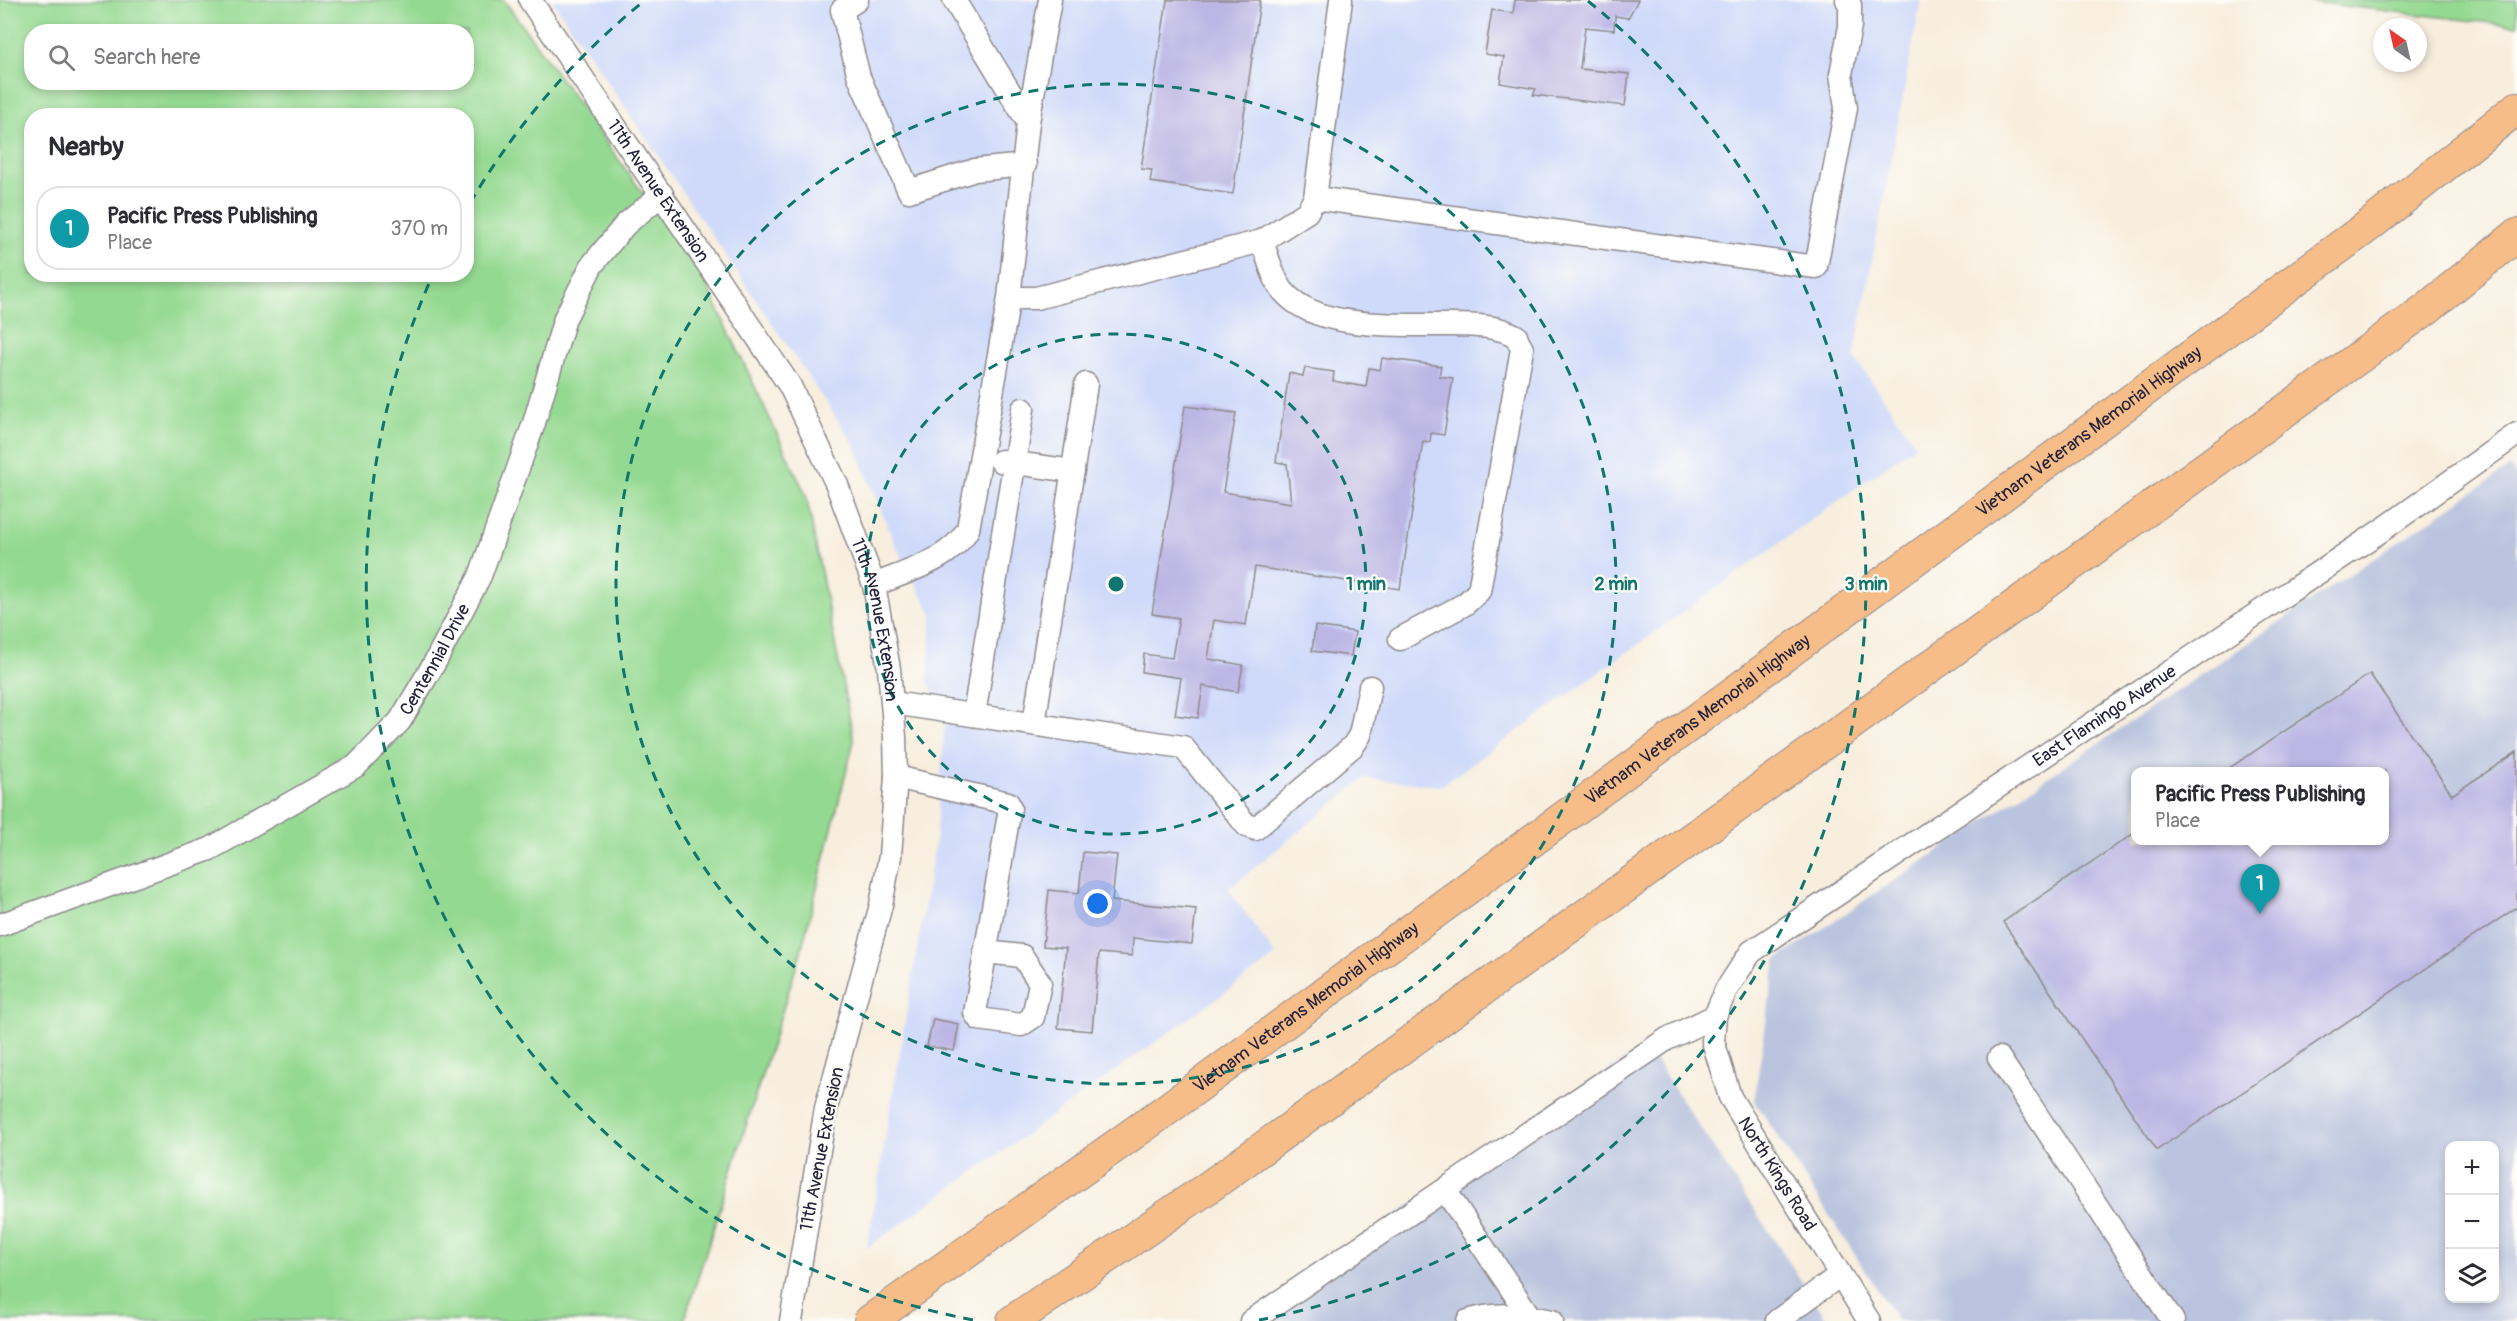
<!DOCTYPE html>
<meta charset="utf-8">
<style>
body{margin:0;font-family:Pangolin,sans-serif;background:#f7f7f7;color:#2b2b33}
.controls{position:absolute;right:18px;bottom:18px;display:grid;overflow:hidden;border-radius:12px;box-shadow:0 3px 9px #0003}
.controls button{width:54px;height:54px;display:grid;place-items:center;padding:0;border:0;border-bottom:2px solid #e1e1e2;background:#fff;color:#2b2b33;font:30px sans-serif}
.compass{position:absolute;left:2373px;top:18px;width:54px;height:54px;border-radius:50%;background:#fff;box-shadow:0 3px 9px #0003;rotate:326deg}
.you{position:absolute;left:1098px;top:904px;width:21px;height:21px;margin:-15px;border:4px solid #fff;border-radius:50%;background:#1a73e8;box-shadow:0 0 0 9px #1a73e833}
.badge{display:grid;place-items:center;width:39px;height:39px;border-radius:50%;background:#d1495b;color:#fff;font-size:20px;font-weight:700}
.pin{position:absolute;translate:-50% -50px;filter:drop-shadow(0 2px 3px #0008)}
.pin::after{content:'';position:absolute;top:32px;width:21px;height:18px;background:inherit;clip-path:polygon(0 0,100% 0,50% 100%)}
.popup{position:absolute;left:2131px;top:767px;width:258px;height:78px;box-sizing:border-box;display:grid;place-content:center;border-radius:12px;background:#fff;filter:drop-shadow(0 2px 4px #0005);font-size:20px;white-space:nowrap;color:#7c7c81}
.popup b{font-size:22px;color:#2b2b33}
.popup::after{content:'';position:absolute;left:50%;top:100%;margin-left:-12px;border:12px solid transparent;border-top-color:#fff}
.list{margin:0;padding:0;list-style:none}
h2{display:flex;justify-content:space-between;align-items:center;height:78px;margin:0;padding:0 24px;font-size:26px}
h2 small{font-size:20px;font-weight:400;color:#7c7c81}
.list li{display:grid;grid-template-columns:39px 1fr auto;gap:18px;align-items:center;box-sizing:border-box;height:84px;margin:0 12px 12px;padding:0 12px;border:2px solid #e1e1e2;border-radius:24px}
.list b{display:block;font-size:22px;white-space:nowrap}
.list p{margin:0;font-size:20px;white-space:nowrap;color:#7c7c81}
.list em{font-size:20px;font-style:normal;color:#7c7c81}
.icon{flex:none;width:33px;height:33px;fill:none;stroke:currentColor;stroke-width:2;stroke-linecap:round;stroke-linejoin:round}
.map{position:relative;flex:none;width:2517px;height:1321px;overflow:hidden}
.search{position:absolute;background:#fff;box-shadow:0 3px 9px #0003;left:24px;top:24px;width:450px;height:66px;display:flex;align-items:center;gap:15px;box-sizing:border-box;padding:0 21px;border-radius:24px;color:#7c7c81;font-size:22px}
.panel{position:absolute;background:#fff;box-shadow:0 3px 9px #0003;left:24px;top:108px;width:450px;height:174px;border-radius:24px}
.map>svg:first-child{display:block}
</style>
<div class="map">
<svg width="2517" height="1321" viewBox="0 0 2517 1321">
<rect width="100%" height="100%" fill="#fdfcf7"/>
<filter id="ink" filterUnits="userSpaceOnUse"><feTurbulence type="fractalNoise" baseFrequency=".0167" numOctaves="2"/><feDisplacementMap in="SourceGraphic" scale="12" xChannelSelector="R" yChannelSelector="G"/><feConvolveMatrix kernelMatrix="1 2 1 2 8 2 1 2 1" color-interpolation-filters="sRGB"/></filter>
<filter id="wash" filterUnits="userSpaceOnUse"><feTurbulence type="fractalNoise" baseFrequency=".008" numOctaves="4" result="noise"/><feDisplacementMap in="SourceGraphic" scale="24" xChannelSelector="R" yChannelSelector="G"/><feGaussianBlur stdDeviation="1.35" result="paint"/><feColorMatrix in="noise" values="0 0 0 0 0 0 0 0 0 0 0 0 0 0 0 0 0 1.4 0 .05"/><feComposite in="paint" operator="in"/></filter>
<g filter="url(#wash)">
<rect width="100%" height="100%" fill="#f8eede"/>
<path fill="#cfdafa" d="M552 0H1921L1854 357 1916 445 1441 786 1365 778 1228 889 1276 956 867 1248 935 843 945 724 928 681 932 614 895 545 854 444Z"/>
<g fill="#bac4de" fill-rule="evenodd">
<path d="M2510 467 2517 477V1317L2511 1321H1898L1754 1100 1776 960ZM2136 772H2384V840H2136ZM2450 1146H2494V1298H2450Z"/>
<path d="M1646 1046 1828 1321H1238Z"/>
</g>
<g fill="#94d991" stroke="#5b7e66" stroke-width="1.5" fill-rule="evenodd">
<path d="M0 0H504L703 277 806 495 854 741 800 955 684 1321H0ZM32 32H466V82H32ZM32 116H466V274H32Z"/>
<path d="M2293 0H2517V26Z"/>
</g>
<g id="blocks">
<g fill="#bcb6e4">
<path d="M1167 0H1260L1233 194 1150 182 1152 170 1141 169Z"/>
<path d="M1515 0H1638L1628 18 1615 16 1614 30 1585 27 1580 69 1629 74 1625 106 1533 95 1536 89 1500 83 1504 57 1485 54 1492 10 1513 13Z"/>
<path d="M1382 358 1441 366 1439 376 1453 378 1444 435 1431 433 1430 442 1423 441 1400 589 1255 567 1246 625 1214 620 1208 659 1243 665 1238 692 1203 686 1198 718 1175 715 1181 678 1142 672 1144 654 1172 658 1179 618 1152 614 1185 406 1236 413 1223 492 1291 503 1287 464 1276 462 1289 373 1303 376 1305 368 1334 372 1333 381 1366 387 1369 368 1380 370Z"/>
<path d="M1315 626 1355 632 1351 656 1312 651Z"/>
<path d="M2370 674 2452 795 2517 752V907L2157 1150 2003 922 2136 832V840H2385V771H2225Z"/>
<path d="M1083 852 1117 855 1112 901 1196 909 1192 944 1133 938 1132 956 1099 953 1092 1031 1058 1028 1066 948 1043 946 1049 890 1079 893Z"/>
<path d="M933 1019 959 1024 954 1051 927 1046Z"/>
</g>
</g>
</g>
<g filter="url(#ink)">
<use href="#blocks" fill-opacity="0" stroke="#8d888c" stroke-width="1.5"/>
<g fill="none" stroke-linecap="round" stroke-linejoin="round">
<defs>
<g id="minor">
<path id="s1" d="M530 0 790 386 837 485 874 585 889 669 895 737 896 777 890 856 881 905 826 1108 791 1321"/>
<path d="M857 0 842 10 859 77 909 191 975 170 1025 165"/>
<path d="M954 0 1028 122"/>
<path d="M1315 198 1341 0"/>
<path d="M1262 241C1268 257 1272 277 1283 291 1317 332 1404 324 1453 325 1476 326 1496 325 1516 336L1522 349 1479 591 1465 604 1400 639"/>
<path d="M1009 298 1028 122 1050 0"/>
<path d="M1001 461 1073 471"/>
<path d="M874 585C907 571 950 561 968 529L1009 298H1036L1262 241 1307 212 1315 198 1816 267 1846 108 1841 74 1850 26V5L1847 0"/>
<path d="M893 703 1183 747 1247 826 1255 829 1353 746 1360 735 1370 687"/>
<path d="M974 715 1023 409"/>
<path d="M1034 724 1086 384"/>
<path d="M896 777 1008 803 1010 808 975 1013 979 1019 1021 1025 1033 1017 1040 983 1022 956 985 952"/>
<path id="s2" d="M0 925 210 849 356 766 400 721 435 662 480 576 534 423 565 318 592 265 625 225 662 194"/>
<path d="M1999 1058 2173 1321"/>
<path d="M1445 1190 1530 1317"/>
<path d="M1251 1321 1667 1039 1715 1016"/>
<path d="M1468 1321C1497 1312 1522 1315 1552 1321"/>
<path d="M1777 1321 1840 1275"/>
<path id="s3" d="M1869 1321 1730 1097 1713 1041 1715 1016 1726 990 1751 952 2385 528 2517 434"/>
</g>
<g id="highway">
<path id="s4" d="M870 1321 1166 1110 2371 224 2517 108"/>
<path d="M1013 1321 1206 1189 2426 309 2517 235"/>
</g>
</defs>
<use href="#minor" stroke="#8d888c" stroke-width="25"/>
<use href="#highway" stroke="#8d888c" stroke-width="34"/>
<use href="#minor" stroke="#fff" stroke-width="22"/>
<use href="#highway" stroke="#f7bd88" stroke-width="32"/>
</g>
</g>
<g fill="none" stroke="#0f766e" stroke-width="3" stroke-dasharray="10 8">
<circle cx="1116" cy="584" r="250"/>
<circle cx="1116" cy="584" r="500"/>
<path d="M973 1320A750 750 0 0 1 431 279M470 203A750 750 0 0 1 644 1M1588 1A750 750 0 0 1 1259 1320"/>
</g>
<g text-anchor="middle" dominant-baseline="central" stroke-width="4.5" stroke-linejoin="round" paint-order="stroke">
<g font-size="18" fill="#22223b" stroke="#fdfcf7">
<text stroke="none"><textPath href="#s1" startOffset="230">11th Avenue Extension</textPath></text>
<text stroke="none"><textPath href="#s4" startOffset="1509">Vietnam Veterans Memorial Highway</textPath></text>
<text stroke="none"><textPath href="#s1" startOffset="716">11th Avenue Extension</textPath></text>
<text stroke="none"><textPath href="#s2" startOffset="525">Centennial Drive</textPath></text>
<text stroke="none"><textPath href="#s3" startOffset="846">East Flamingo Avenue</textPath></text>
<text stroke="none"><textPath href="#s4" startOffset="1023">Vietnam Veterans Memorial Highway</textPath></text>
<text stroke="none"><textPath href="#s4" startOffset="537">Vietnam Veterans Memorial Highway</textPath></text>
<text transform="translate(822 1149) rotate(-79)">11th Avenue Extension</text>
<text transform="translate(1777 1174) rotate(58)">North Kings Road</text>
</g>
</g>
<circle cx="1116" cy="584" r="9" fill="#0f766e" stroke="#fdfcf7" stroke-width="3"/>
<g font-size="18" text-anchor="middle" font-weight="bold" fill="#0f766e" stroke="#fdfcf7" stroke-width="4.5" stroke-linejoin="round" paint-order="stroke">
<text x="1366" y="590">1 min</text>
<text x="1616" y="590">2 min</text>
<text x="1866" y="590">3 min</text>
</g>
</svg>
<div class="controls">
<button>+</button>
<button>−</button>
<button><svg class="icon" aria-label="layers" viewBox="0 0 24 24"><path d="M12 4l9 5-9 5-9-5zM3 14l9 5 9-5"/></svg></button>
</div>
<svg class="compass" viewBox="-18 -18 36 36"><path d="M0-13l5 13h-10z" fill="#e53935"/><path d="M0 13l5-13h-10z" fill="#7c7c81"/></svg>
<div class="you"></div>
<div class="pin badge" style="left:2260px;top:914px;background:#0f9aa8">1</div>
<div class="popup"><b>Pacific Press Publishing</b>Place</div>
<div class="search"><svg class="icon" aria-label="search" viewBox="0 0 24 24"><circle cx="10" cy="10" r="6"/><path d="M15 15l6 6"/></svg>Search here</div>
<section class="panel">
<h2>Nearby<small></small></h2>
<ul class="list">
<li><span class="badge" style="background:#0f9aa8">1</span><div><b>Pacific Press Publishing</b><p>Place</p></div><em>370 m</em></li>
</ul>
</section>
</div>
